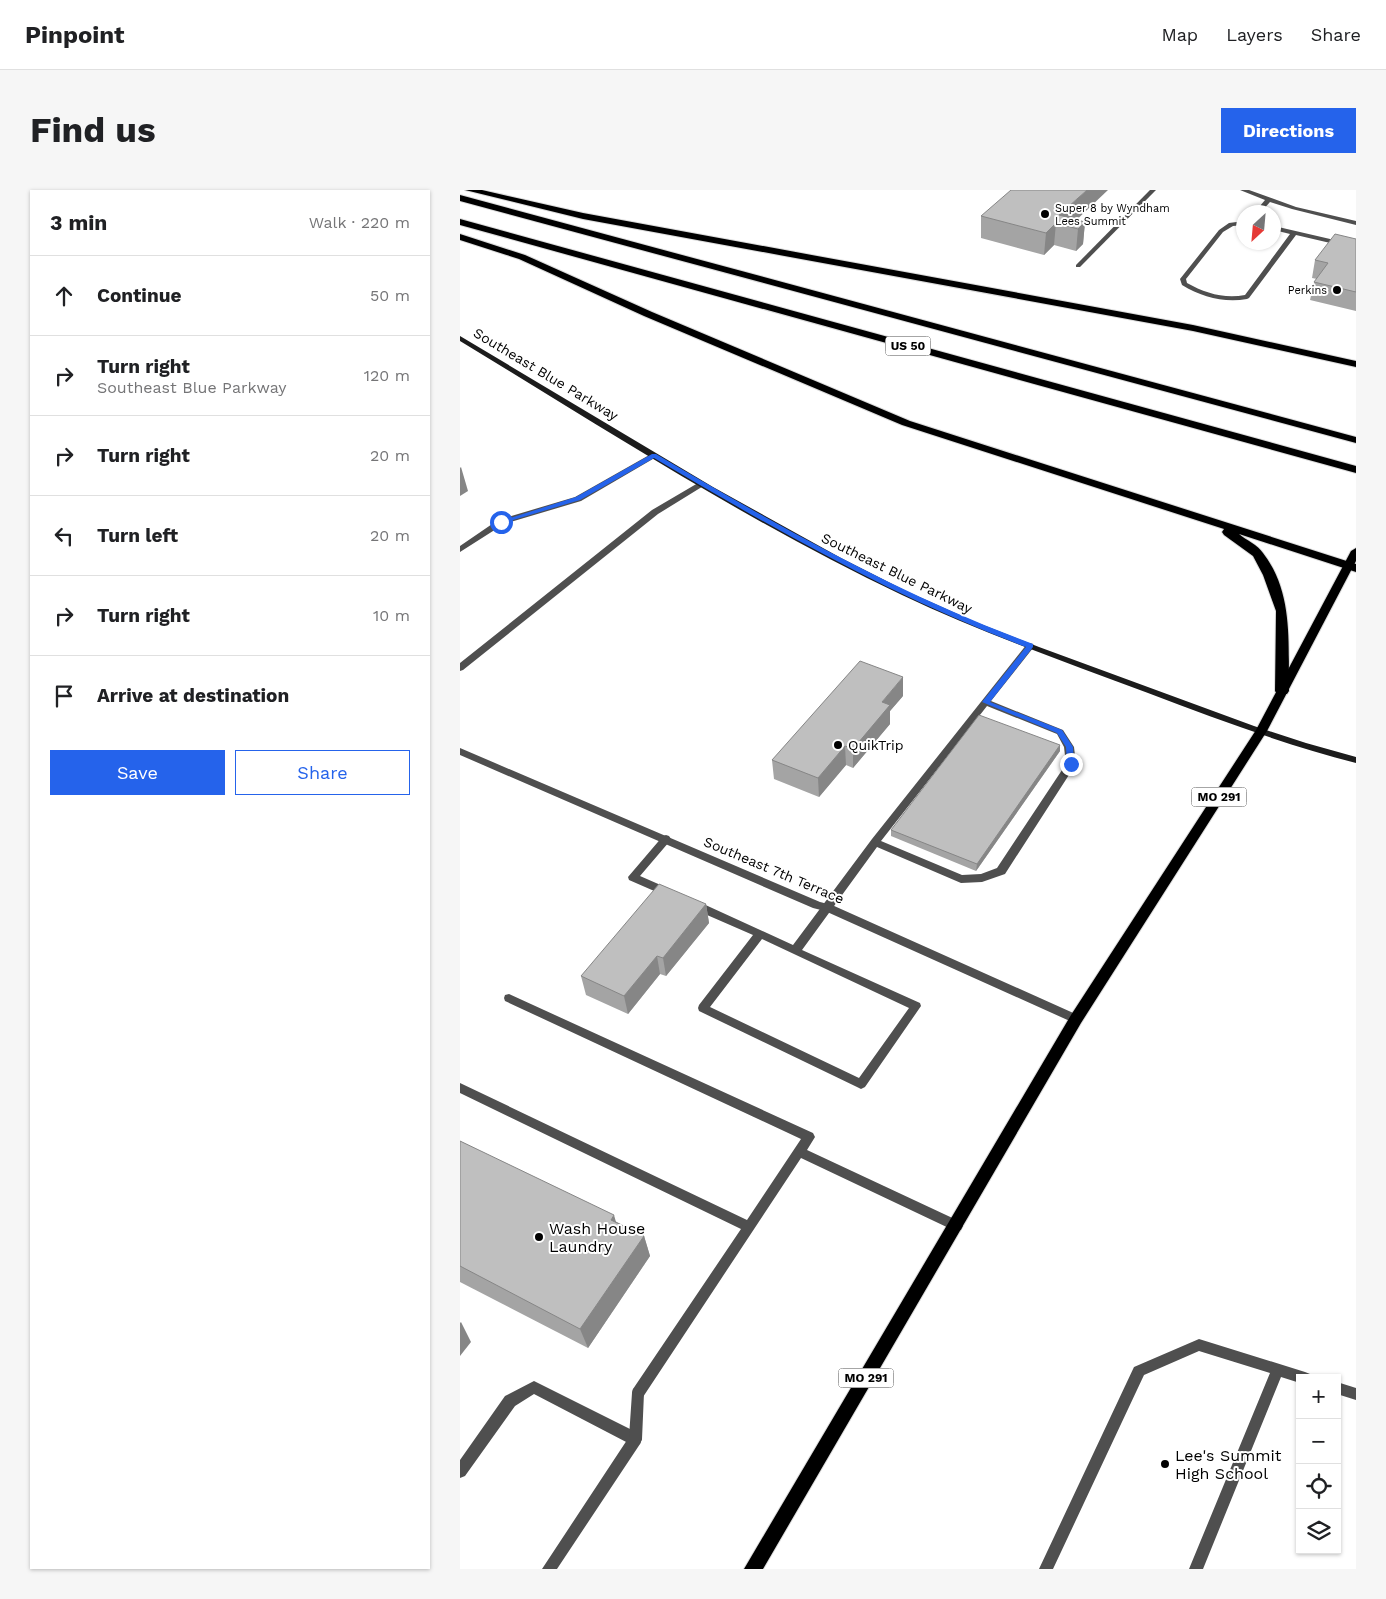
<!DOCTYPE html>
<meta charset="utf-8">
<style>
body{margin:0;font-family:"Work Sans",sans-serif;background:#f6f6f6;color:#202124}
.controls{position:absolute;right:15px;bottom:15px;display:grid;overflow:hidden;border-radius:0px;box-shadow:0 1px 4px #0004}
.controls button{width:45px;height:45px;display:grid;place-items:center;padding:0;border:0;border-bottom:1px solid #e0e0e0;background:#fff;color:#202124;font:25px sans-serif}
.compass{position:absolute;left:776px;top:15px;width:45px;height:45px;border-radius:50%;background:#fff;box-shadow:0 1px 4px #0004;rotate:206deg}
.stop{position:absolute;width:15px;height:15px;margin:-11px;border:4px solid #2563eb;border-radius:50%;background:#fff}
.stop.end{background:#2563eb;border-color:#fff;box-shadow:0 1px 5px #0008}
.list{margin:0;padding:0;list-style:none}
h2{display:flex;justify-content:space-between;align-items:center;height:65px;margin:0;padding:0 20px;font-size:21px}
h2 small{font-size:16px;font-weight:400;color:#757577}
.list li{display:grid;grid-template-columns:32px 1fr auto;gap:15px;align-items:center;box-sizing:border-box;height:80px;padding:0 20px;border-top:1px solid #e0e0e0}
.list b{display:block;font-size:19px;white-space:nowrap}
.list p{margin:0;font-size:16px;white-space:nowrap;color:#757577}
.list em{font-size:16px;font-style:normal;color:#757577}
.actions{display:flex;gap:10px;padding:15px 20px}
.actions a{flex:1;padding:11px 0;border:1px solid #2563eb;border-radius:0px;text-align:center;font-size:18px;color:#2563eb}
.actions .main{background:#2563eb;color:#fff}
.icon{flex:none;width:28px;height:28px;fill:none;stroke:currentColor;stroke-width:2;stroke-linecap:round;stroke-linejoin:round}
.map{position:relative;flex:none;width:896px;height:1379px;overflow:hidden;border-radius:0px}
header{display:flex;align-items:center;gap:30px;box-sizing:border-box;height:70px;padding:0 25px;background:#fff;border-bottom:1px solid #e0e0e0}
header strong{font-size:24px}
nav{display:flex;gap:28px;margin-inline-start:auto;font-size:18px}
.intro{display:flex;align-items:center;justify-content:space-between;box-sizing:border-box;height:120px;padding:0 30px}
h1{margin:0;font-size:35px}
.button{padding:12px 22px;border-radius:0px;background:#2563eb;color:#fff;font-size:18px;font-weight:700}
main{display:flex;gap:30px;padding:0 30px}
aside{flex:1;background:#fff;border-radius:0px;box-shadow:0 1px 4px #0004}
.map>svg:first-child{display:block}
</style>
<header>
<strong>Pinpoint</strong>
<nav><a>Map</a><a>Layers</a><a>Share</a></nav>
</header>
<div class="intro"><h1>Find us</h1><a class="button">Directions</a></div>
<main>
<aside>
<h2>3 min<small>Walk · 220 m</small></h2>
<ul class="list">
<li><svg class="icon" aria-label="ahead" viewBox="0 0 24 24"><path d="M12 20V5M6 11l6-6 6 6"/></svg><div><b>Continue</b></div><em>50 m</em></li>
<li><svg class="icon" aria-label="right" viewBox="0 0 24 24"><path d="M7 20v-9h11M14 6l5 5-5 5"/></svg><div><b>Turn right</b><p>Southeast Blue Parkway</p></div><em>120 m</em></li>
<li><svg class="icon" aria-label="right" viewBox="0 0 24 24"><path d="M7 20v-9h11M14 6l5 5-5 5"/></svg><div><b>Turn right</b></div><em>20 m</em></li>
<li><svg class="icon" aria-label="left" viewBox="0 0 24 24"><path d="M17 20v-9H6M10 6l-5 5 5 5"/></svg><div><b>Turn left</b></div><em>20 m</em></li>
<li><svg class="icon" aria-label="right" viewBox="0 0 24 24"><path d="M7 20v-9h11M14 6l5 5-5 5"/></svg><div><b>Turn right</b></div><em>10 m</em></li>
<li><svg class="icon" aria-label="arrive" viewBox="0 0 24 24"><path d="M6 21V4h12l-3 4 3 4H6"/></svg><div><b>Arrive at destination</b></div></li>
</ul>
<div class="actions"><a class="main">Save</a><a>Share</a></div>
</aside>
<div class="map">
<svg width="896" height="1379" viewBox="0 0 896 1379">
<rect width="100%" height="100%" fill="#fff"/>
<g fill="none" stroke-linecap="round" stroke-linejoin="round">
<defs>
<path id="primary" d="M896 358V371L807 541 621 833 303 1379H284L611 825 796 540 891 361Z"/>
<g id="highway">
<path d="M5 0H22L123 23 733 135 896 171V177L733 141 123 29Z"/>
<path d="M0 5 896 247V253L0 11Z"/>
<path d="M0 29 896 276V283L0 35Z"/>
<path d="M0 44 65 65 192 122 450 231 896 374V382L779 344C786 350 798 355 803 363 834 403 828 454 829 501L827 504H817L815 501 816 421 803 385 793 366 764 345 762 342 764 339 442 235 184 126 59 69 0 50Z"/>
</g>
</defs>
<use href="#primary" stroke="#dbdbdb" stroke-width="2"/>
<use href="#highway" stroke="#dbdbdb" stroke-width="2"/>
<g fill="#4f4f4f" fill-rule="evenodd">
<path d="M690 0H696L620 77H616V75Z"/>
<path d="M780 0H789L836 17 896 31V35L832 19 810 12 801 22H795L805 10Z"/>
<path d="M784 31V35L773 36 763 42 726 89 727 93C745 103 764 109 785 105L830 44 814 40V36L896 55V59L836 45 789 108 787 109C764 113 742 107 722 95L720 89 759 40 769 33Z"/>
<path d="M191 264H194L198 266 121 311 44 334 0 362V356L38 330 115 307Z"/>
<path d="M238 293H244L245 295 198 324 3 480 0 481V473L192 320Z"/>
<path d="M570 453 573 454 574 456 573 458 531 511 603 540 614 557 616 574 545 684 522 692 501 693 417 657 342 760 460 813 461 816 405 897 401 899 397 897 239 821 238 818 239 815 293 745 231 718 230 715 231 712H239L333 755 412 649 567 454ZM527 516 597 544 604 557 606 574 537 678 521 684 502 685 421 651ZM302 749 449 818 399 888 250 817Z"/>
<path d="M206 645 209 646 211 649 209 652 180 686 212 700 213 703 212 706 208 707 169 690 168 687 203 646Z"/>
<path d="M49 804 353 943 355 947 347 960 501 1032 503 1036 501 1040 497 1041 493 1040 341 968 183 1207 178 1209 173 1207 172 1203 173 1199 281 1039 0 903V893L287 1030 341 949 45 811 44 808 45 805Z"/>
<path d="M739 1149 845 1182 850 1184 851 1188H840V1193L821 1187 743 1379H729L810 1183 739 1161 684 1185 593 1379H579L674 1177Z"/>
<path d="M74 1191 180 1244 182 1249 180 1254 175 1256 170 1254 74 1204 55 1216 5 1286 0 1288V1270L45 1206Z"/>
<path d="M877 1192 896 1198V1210L877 1204Z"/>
</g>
<g fill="#4f4f4f" fill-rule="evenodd">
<path d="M0 558 360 712 372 715 620 826 621 829 620 832 616 833 612 832 365 721 353 718 0 565Z"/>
<path d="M178 1197 183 1199 184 1203 182 1249 180 1254 97 1379H82L169 1247 172 1203 173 1199Z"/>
</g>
<path fill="#1c1c1c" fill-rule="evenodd" d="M0 146 253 297 381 368 446 401 513 431 579 457 794 536 846 553 896 567V573C825 555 757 529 688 503 605 472 522 443 442 405 288 332 145 239 0 151Z"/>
<use href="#primary" fill="#000" fill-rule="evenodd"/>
<use href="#highway" fill="#000" fill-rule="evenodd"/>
</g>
<g fill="#a4a4a4">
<path d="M521 26 616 30 625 32 623 54 616 61 594 55 584 65 521 48Z"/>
<path d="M896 49V121L850 110 854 92 857 89 852 88 855 70Z"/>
<path d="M443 506 430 521V534L393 578 386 575 359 607 314 589 312 570Z"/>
<path d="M600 555V561L516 681 431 646V640Z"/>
<path d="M246 714 249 733 206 786 200 784 168 824 126 805 121 786Z"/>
<path d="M0 951 184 1046 190 1066 128 1158 0 1092Z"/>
</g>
<g fill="#868686">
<path d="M627 0H648L609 37 599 25Z"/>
<path d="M625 32 623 54 616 61 618 39Z"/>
<path d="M596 33 594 55 584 65 586 43Z"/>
<path d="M1 277 8 301 0 306V278Z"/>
<path d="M443 487V506L430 521V534L393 578V559L422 512Z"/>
<path d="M600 555V561L516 681 517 674Z"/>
<path d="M385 556 386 575 359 607 358 588Z"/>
<path d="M246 714 249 733 206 786 203 768Z"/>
<path d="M197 766 200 784 168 824 164 806Z"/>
<path d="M154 1025 160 1046 151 1030Z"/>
<path d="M184 1046 190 1066 128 1158 120 1139Z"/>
<path d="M1 1132 11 1152 0 1166V1133Z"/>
</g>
<g fill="#bfbfbf" stroke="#868686">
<path d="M551 0H627L599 25 625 32 618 39 596 33 586 43 521 26Z"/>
<path d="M875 44 896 49V102L854 92 868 73 855 70Z"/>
<path d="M400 471 443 487 422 512 430 515 393 559 385 556 358 588 312 570Z"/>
<path d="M519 525 600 555 517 674 431 640Z"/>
<path d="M199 694 246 714 203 768 197 766 164 806 121 786Z"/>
<path d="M0 951 154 1025 151 1030 184 1046 120 1139 0 1076Z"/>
</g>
<path fill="#2563eb" d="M192 264H196C318 336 440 405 573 454V457L530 512 602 540 613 557 614 576 607 574 606 557 597 543 522 512 566 457C435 408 314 339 194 268L120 310 43 333 38 332 116 307Z"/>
<g fill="#000" stroke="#fff" stroke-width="2">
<circle cx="585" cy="24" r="5"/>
<circle cx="877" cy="100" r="5"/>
<circle cx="378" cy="555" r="5"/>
<circle cx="79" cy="1047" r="5"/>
<circle cx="705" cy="1274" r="5"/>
</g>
<g text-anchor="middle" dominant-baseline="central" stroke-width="4" stroke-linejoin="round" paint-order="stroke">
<g font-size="11" fill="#000" stroke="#fff" text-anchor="start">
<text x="595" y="18">Super 8 by Wyndham<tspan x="595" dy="13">Lees Summit</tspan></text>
<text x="867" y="100" text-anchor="end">Perkins</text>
</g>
<g fill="#fff" stroke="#4c4c4c" stroke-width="1">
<rect x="425.5" y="146.5" width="45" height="19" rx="4"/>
<rect x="731.5" y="597.5" width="55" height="19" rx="4"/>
<rect x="378.5" y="1178.5" width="55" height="19" rx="4"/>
</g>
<g font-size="12" font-weight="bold" fill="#000">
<text x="448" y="156">US 50</text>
<text x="759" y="607">MO 291</text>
<text x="406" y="1188">MO 291</text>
</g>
<g font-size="14" fill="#000" stroke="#fff">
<text transform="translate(86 184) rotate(31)">Southeast Blue Parkway</text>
<text transform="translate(437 383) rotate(26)">Southeast Blue Parkway</text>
<text transform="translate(314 680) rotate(23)">Southeast 7th Terrace</text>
</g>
<g font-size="14" fill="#000" stroke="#fff" text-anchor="start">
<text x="388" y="555">QuikTrip</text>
</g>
<g font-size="16" fill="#000" stroke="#fff" text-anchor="start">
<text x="89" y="1038">Wash House<tspan x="89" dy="18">Laundry</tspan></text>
<text x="715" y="1265">Lee's Summit<tspan x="715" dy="18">High School</tspan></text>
</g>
</g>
</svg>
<div class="controls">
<button>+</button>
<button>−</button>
<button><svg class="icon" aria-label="locate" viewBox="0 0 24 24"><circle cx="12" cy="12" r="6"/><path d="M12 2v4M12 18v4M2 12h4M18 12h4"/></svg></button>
<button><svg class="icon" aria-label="layers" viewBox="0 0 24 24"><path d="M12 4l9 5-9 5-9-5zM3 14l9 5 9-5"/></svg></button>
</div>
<svg class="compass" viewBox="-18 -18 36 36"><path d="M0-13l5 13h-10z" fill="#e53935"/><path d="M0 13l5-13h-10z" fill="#757577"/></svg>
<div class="stop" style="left:41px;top:332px"></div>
<div class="stop end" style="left:611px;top:574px"></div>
</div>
</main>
